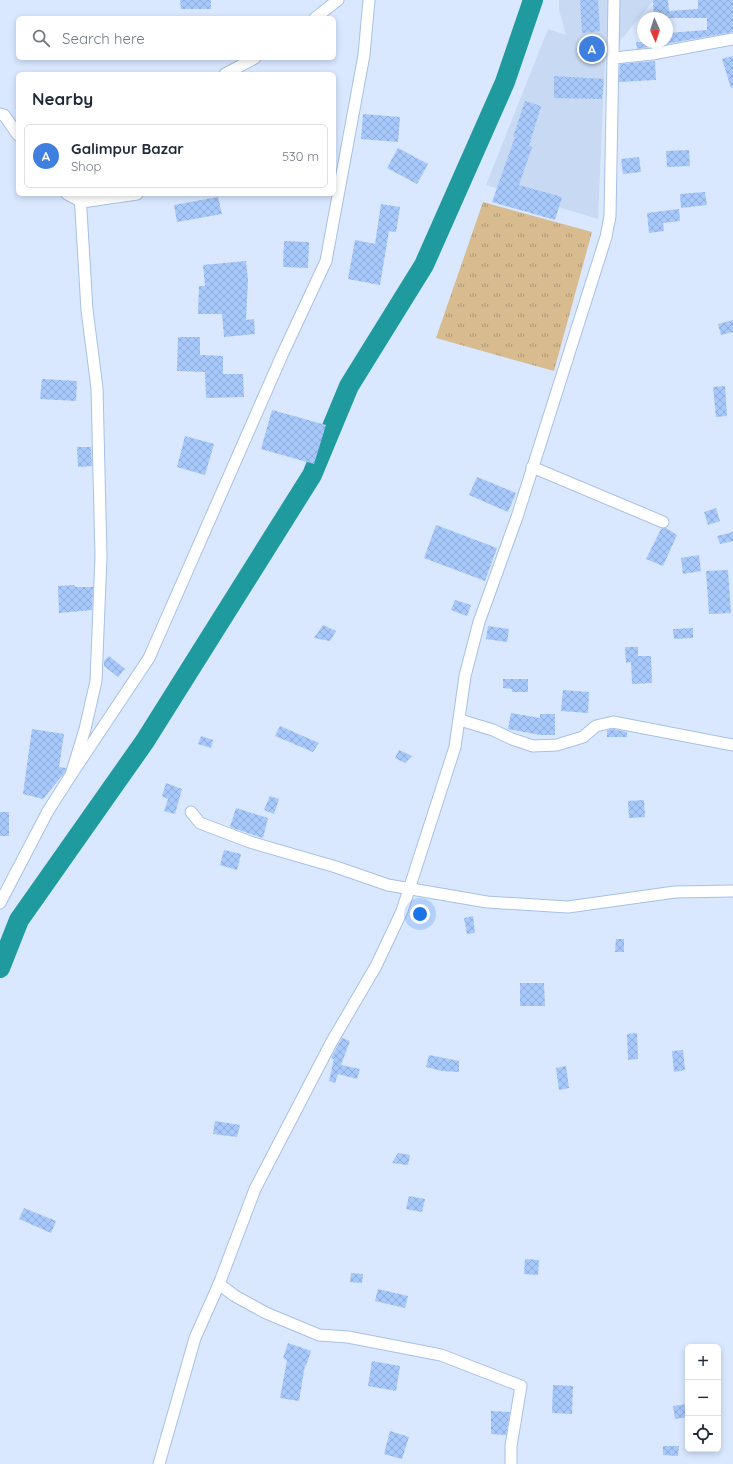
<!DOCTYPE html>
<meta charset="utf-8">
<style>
body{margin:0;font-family:Quicksand,sans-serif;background:#f6f6f7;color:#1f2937}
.controls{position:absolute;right:12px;bottom:12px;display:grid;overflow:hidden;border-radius:6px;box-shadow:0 2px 6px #0003}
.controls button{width:36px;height:36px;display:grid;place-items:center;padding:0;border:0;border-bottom:1px solid #e0e1e3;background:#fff;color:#1f2937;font:20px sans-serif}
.compass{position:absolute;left:637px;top:12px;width:36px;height:36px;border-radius:50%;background:#fff;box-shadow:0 2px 6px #0003;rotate:177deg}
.you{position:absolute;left:420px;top:914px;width:14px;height:14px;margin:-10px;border:3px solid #fff;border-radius:50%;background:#1a73e8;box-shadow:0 0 0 6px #1a73e833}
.badge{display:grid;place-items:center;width:26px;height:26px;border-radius:50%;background:#9c7120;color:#fff;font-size:13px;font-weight:700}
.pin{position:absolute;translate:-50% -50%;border:2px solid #fff;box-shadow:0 1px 4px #0006}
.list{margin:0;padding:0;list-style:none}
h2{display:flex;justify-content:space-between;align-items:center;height:52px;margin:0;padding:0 16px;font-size:17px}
h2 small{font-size:13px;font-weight:400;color:#747a83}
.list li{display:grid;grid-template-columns:26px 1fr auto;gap:12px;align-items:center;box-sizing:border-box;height:64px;margin:0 8px 8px;padding:0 8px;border:1px solid #e0e1e3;border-radius:6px}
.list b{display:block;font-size:15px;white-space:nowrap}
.list p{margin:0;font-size:13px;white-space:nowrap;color:#747a83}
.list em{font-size:13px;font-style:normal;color:#747a83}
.icon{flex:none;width:22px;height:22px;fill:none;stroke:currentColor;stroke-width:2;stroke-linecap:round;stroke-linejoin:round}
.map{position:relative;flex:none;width:733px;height:1464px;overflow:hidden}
.search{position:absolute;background:#fff;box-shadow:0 2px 6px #0003;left:16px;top:16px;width:320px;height:44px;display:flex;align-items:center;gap:10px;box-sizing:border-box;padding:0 14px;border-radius:6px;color:#747a83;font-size:15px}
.panel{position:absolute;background:#fff;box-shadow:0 2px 6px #0003;left:16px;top:72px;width:320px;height:124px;border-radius:6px}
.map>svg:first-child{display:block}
</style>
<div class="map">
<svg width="733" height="1464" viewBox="0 0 733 1464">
<defs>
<pattern id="park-tufts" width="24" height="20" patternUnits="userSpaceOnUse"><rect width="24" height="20" fill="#d8bb8f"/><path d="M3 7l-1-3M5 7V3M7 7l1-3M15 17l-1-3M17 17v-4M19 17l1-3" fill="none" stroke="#af9976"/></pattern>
<pattern id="building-cross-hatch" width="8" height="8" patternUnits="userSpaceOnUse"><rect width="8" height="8" fill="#a6c8fb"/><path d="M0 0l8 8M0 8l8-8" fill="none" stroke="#8facd8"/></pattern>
</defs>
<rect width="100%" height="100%" fill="#d9e8ff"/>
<path fill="#c8d9f4" d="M559 0H654L605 59 598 219 486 185 548 29 566 35 559 10Z"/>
<path fill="url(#park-tufts)" d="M483 202 592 232 554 371 436 338Z"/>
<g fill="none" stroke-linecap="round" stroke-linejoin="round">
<path stroke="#1f9b9f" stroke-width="20" d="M0 968 19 920 145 741 312 475 349 386 424 265 505 82 533 0"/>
</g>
<g fill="url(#building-cross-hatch)">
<path d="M180 0H211V9H181Z"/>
<path d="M580 0H598L600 31 582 33Z"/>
<path d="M653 0H668L669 11 698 9V0H733V32L637 49 636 42H667V33L707 30V18H654Z"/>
<path d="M733 56V87L731 88 722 59Z"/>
<path d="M655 61 656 80 619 82 620 64Z"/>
<path d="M554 76 604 79 602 99 554 98Z"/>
<path d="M525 101 541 106 529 146 532 147 519 185 562 197 555 220 492 202 515 137H513Z"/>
<path d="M363 114 400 117 398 142 361 139Z"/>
<path d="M398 148 428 164 417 184 387 168Z"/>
<path d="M689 150 690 166 667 167 666 151Z"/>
<path d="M639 157 641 172 623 174 621 159Z"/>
<path d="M705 192 707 205 681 208 680 194Z"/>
<path d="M218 197 222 214 177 222 174 205Z"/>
<path d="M381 204 400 207 396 232 389 231 380 285 348 279 355 240 375 244Z"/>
<path d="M679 209 680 221 663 223 664 231 649 233 647 213Z"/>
<path d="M284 241 309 242 308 268 283 267Z"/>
<path d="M246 261 248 280 246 320 254 319 255 334 224 337 222 314H198L199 286H205L203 265Z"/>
<path d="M733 320V332L721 335 718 324Z"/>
<path d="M178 337H200V355L223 356V374H243L244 397 206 398 205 372 177 371Z"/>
<path d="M42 379 77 381 76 401 40 399Z"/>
<path d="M725 386 727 416 716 417 713 387Z"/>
<path d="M272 410 326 425 314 464 261 449Z"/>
<path d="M185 436 214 444 205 475 177 467Z"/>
<path d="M77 447H91L92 466 78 467Z"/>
<path d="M477 477 516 493 508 512 469 495Z"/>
<path d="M716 508 720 521 708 525 704 512Z"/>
<path d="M436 525 497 548 485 581 424 558Z"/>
<path d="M666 528 677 535 663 566 646 559 661 529Z"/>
<path d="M733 532V541L720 544 717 536Z"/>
<path d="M699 555 701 571 683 574 681 558Z"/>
<path d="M728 570 731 613 709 614 706 571Z"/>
<path d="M74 585 75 587H93L92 610 59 613 58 586Z"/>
<path d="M455 600 471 605 467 616 451 610Z"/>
<path d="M323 625 336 631 330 641 314 638Z"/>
<path d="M488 626 509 629 507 642 486 639Z"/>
<path d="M693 628V638L674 639 673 629Z"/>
<path d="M625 647H638V656H651L652 683 632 684 631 662 626 663Z"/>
<path d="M109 656 125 669 118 677 104 666V661Z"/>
<path d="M503 679H528V692H512V689L503 688Z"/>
<path d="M563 690 589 692 588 713 561 711Z"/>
<path d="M511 713 540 718V714H555V735H540L508 729Z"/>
<path d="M280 726 319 743 313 752 275 736Z"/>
<path d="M32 729 64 734 59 767 66 768 65 772 43 799 23 794Z"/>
<path d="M613 729 627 732V737H607V730Z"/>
<path d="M201 736 213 740 211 748 198 744Z"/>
<path d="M399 750 412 756 405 763 395 758Z"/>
<path d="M166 783 182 789 175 814 164 811 168 799 162 796Z"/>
<path d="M270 796 279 799 274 814 264 810Z"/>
<path d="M644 800 645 817 629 818 628 801Z"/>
<path d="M236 808 268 818 263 838 230 827Z"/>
<rect x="0" y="812" width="9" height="24"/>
<path d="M224 850 241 854 237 870 220 865Z"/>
<path d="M473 916 475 933 467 934 464 918Z"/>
<path d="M616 939H624V952H615Z"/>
<path d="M520 983H544L545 1006H520Z"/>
<path d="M637 1033 638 1059 628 1060 627 1034Z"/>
<path d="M342 1038 350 1041 341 1065 360 1069 357 1079 338 1074 335 1083 329 1081 334 1059 331 1058Z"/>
<path d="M683 1050 685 1070 674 1072 672 1051Z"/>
<path d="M429 1055 459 1061V1072L442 1071 426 1067Z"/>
<path d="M566 1066 569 1088 559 1090 556 1068Z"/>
<path d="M215 1121 240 1125 237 1137 213 1134Z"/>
<path d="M398 1153 410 1155 408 1165 392 1163Z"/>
<path d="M409 1196 425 1199 422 1212 406 1209Z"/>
<path d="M24 1208 56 1221 51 1233 19 1219Z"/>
<path d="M525 1259 539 1260 538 1275 524 1274Z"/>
<path d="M351 1273 363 1274 362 1283 350 1282Z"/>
<path d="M378 1289 408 1296 405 1308 375 1301Z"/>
<path d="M288 1343 311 1351 306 1366 305 1365 299 1401 280 1398 287 1360 283 1358Z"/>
<path d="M372 1361 400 1366 396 1391 368 1386Z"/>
<path d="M553 1385 573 1386 572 1414 552 1413Z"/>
<path d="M688 1404V1417L675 1419 673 1406Z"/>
<path d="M491 1411 510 1412 506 1435 491 1434Z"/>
<path d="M390 1431 409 1437 402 1459 384 1454Z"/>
<path d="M663 1446H679L678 1456 663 1455Z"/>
</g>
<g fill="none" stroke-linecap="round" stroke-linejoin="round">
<defs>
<g id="minor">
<path d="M315 18 338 0"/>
<path d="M614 58 652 54 733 39"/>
<path d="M225 74 255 58"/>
<path d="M0 114 4 115 18 135"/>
<path d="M67 194 82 202 137 194"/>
<path d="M532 467 663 522"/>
<path d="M460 720 493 730 512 739 533 746 557 745 583 737 596 726 613 722 733 745"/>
<path d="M71 775 149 658 283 353 326 261 364 55 369 0"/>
<path d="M191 812 200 823 250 842 336 867 388 885 487 902 568 907 675 892 733 891"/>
<path d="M0 903 48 811 71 775 85 729 96 681 101 557 97 388 87 310 80 194"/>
<path d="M219 1284 235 1296 266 1313 319 1335 348 1337 441 1355 521 1386 511 1446V1464"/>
<path d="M159 1464 195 1338 219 1284 255 1189 331 1043 376 966 402 911 455 747 465 676 479 622 517 517 606 237 610 216 614 0"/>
</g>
</defs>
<use href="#minor" stroke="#a7c0e4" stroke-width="13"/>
<use href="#minor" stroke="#fff" stroke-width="11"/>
</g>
</svg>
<div class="controls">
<button>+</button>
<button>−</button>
<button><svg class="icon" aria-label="locate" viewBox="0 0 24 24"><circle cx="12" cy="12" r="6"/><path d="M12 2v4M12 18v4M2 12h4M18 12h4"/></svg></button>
</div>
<svg class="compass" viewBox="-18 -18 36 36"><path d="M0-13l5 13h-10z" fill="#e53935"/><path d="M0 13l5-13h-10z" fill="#747a83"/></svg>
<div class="you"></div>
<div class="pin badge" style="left:592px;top:49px;background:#3f7fe0">A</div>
<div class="search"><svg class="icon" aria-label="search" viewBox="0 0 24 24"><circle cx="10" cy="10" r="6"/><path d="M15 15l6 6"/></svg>Search here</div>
<section class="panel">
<h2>Nearby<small></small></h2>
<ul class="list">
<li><span class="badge" style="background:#3f7fe0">A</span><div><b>Galimpur Bazar</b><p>Shop</p></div><em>530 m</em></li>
</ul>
</section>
</div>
